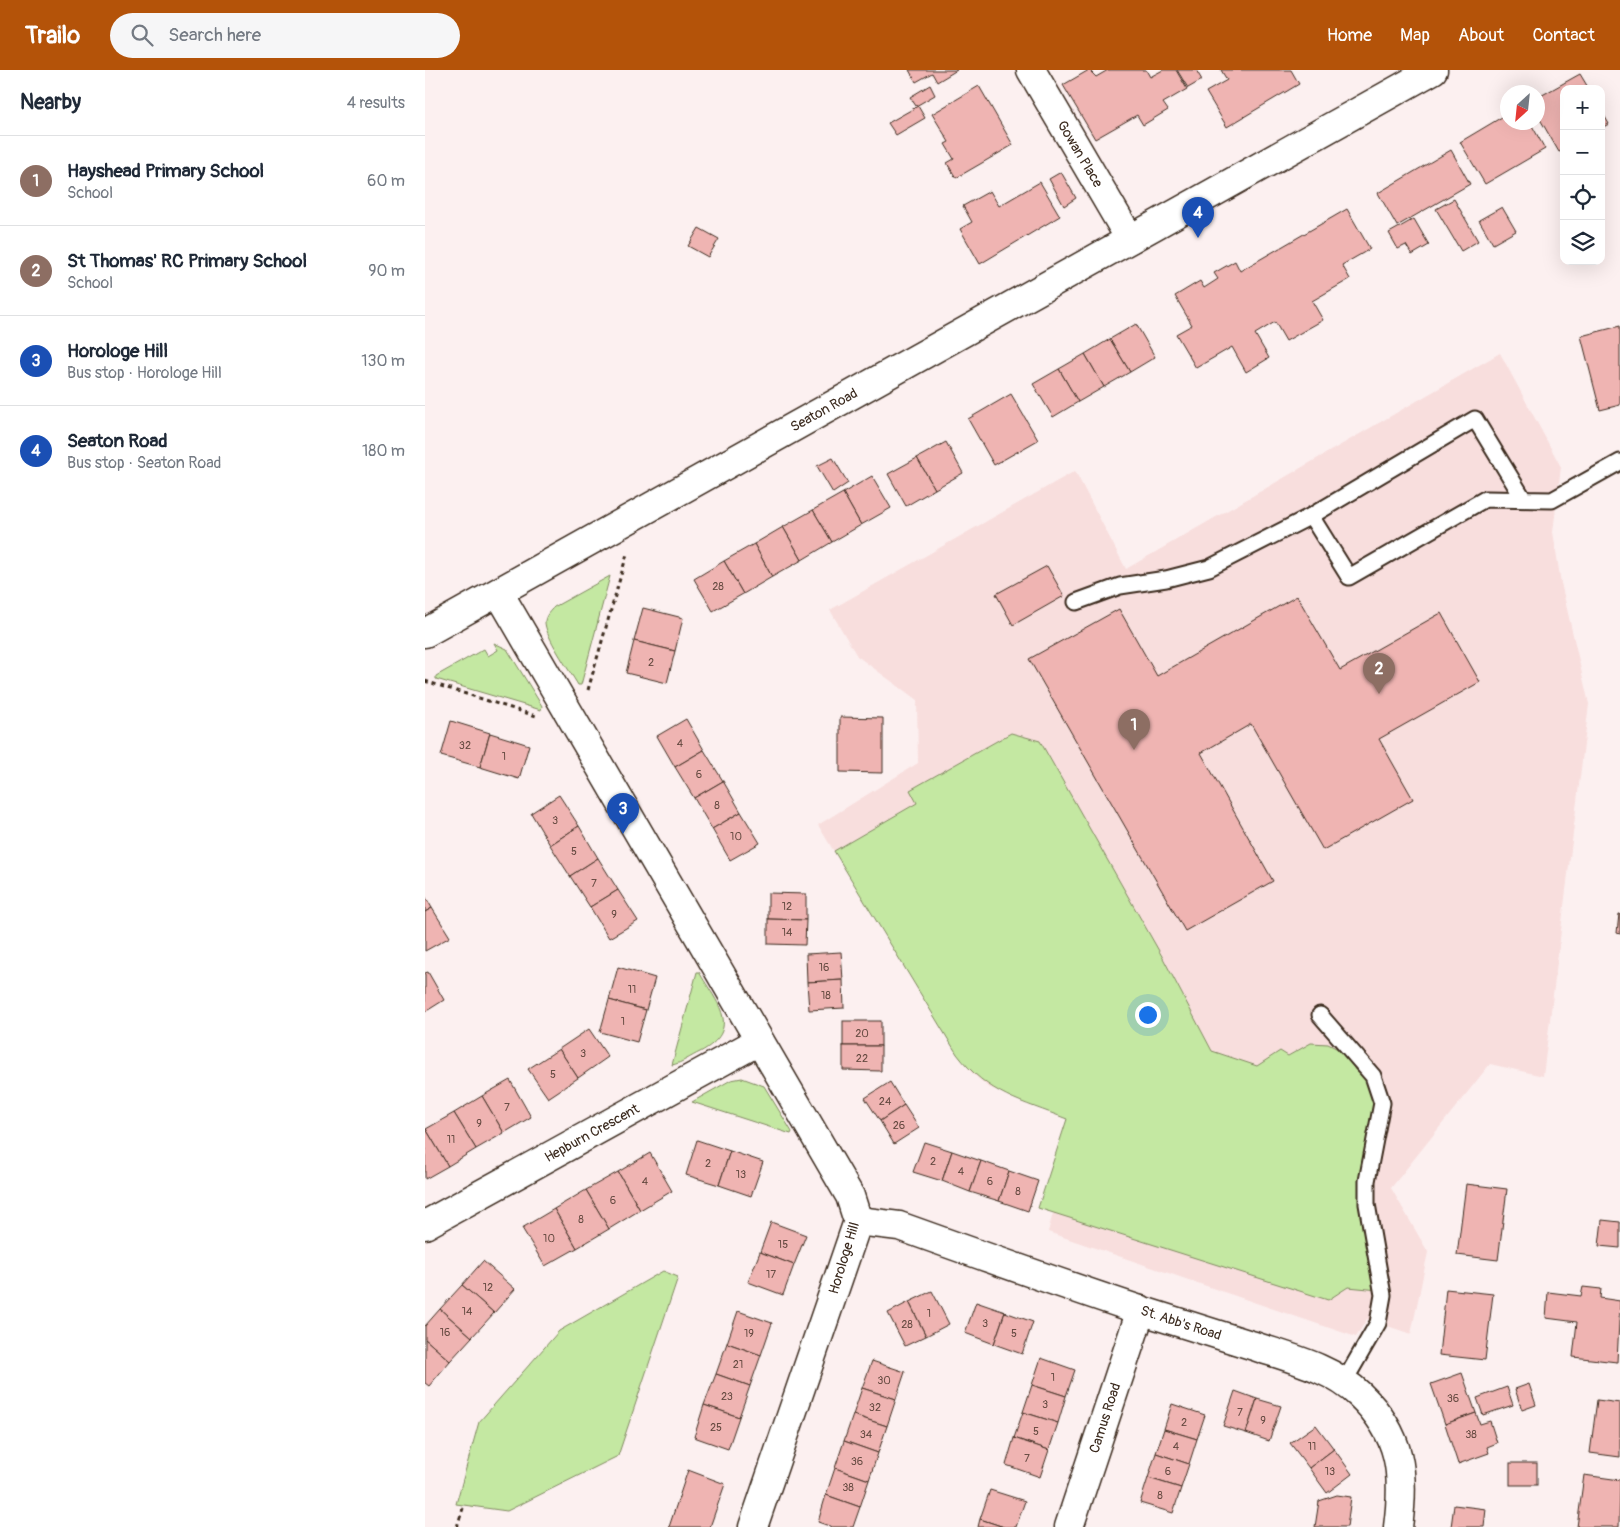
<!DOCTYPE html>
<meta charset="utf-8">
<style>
body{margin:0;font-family:Pangolin,sans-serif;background:#f6f6f7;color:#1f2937}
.controls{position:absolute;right:15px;top:15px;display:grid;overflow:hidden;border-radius:10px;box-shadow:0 5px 20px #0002}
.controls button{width:45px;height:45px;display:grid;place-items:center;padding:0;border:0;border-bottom:1px solid #e0e1e3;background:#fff;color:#1f2937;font:25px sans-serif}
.compass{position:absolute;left:1075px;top:15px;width:45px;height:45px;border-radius:50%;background:#fff;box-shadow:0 5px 20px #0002;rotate:207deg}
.you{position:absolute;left:722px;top:944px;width:18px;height:18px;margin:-12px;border:4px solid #fff;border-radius:50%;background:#1a73e8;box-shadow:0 0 0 8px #1a73e833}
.badge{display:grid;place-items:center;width:32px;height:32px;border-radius:50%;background:#b45309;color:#fff;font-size:16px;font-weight:700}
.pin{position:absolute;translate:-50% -41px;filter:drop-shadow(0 1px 2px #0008)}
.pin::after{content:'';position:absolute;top:26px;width:18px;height:15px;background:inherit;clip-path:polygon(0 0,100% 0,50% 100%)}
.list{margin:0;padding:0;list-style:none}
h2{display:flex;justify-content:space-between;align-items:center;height:65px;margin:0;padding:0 20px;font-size:21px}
h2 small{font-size:16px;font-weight:400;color:#747a83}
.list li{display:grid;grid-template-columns:32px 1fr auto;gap:15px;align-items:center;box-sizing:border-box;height:90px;padding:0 20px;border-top:1px solid #e0e1e3}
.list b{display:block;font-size:19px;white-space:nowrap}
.list p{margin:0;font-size:16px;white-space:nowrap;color:#747a83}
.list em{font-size:16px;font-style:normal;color:#747a83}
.icon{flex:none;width:28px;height:28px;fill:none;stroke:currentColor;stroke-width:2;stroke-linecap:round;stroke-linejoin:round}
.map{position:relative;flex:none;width:1195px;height:1457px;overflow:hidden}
header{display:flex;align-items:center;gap:30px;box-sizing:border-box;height:70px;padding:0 25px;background:#b45309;color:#fff}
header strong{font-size:24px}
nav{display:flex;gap:28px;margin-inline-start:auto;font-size:18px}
.search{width:350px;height:45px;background:#f6f6f7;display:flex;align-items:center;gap:12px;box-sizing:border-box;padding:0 18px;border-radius:28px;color:#747a83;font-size:19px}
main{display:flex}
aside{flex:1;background:#fff}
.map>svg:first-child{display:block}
</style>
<header>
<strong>Trailo</strong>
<div class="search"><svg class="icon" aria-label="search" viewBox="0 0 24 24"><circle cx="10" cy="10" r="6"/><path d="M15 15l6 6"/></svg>Search here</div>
<nav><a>Home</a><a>Map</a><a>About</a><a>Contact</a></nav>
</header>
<main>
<aside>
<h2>Nearby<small>4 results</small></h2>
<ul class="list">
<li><span class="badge" style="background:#8d6e63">1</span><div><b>Hayshead Primary School</b><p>School</p></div><em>60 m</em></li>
<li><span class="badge" style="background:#8d6e63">2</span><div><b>St Thomas' RC Primary School</b><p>School</p></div><em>90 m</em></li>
<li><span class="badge" style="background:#1a4fb4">3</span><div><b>Horologe Hill</b><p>Bus stop · Horologe Hill</p></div><em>130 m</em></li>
<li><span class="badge" style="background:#1a4fb4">4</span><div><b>Seaton Road</b><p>Bus stop · Seaton Road</p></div><em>180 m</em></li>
</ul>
</aside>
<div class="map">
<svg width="1195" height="1457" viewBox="0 0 1195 1457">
<rect width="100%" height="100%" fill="#fcf0f0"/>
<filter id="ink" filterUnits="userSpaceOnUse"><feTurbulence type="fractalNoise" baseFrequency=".02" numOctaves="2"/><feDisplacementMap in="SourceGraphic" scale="10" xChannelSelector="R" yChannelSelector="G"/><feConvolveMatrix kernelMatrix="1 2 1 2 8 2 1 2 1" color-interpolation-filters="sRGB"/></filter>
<g filter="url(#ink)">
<path fill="#f8dedd" d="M1075 283 1136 397 1128 462 1136 513 1164 634 1118 1006 1065 994 966 1118 1003 1182 986 1264 942 1249 931 1267 623 1162 628 1143 613 1138 642 1049 563 1017 547 1003 532 984 393 755 493 693 492 630 432 586 405 540 650 401 701 499Z"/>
<g fill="#c4e8a2" stroke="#808960">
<path d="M185 506 156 615H153C145 601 119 565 120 551 121 545 125 541 129 537Z"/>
<path d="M69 573 82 579 117 636 116 640 11 609V606L59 579 63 586 73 580Z"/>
<path d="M586 663 615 671 738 888 787 981 832 996 855 981 863 986 886 973 903 974 913 979 925 990 930 1000 943 1009 953 1030 939 1095 954 1220 923 1217 903 1230 613 1138 642 1049C596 1031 563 1025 532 984L409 781 492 733 485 720Z"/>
<path d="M272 902H274C292 933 318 959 275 982 266 986 257 993 247 995Z"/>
<path d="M317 1008 339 1016 367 1062 366 1064 267 1032 306 1010Z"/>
<path d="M238 1201 253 1207 193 1386 82 1441 31 1434 54 1352 134 1261Z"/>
</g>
<g fill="#efb4b2" stroke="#3b2a1e">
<path d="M484 0H532L512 12 507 3 491 12Z"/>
<path d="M664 0 671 7 683 0H721L725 7 738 0H751L762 19 738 33 743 40 718 55 712 45 670 69 638 15Z"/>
<path d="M752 0H771L777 10 763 18Z"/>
<path d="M796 0H866L874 14 802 57 781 22 802 10Z"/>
<path d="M1155 4 1164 19H1139V80L1134 82 1112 44V28Z"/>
<path d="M505 15 510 25 491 36 485 27Z"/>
<path d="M554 16 588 75 531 108 522 93 529 89 520 74 524 72 507 44Z"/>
<path d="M493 36 500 48 471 65 463 53Z"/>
<path d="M1176 40 1184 54 1176 58Z"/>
<path d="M1082 44V52H1105L1120 79 1060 114 1035 72Z"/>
<path d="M1026 80 1045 114 972 156 953 123Z"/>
<path d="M636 102 651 128 639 136 624 109Z"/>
<path d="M615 112 635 146 555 194 535 159 547 152 538 136 565 121 574 136Z"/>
<path d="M1029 129 1053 171 1036 181 1011 139Z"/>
<path d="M1077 137 1091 161 1068 174 1054 150Z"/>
<path d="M922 139 945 179 917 195 925 209 887 231 898 250 861 271 850 252 830 264 844 288 821 302 807 277 771 298 751 264 767 255 750 226 775 211 779 218 793 209 789 203 810 191 815 201Z"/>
<path d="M989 149 1004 175 987 185 981 175 973 179 964 163Z"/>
<path d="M274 158 294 169 283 187 263 176Z"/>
<path d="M711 254 730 287 705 302 685 269Z"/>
<path d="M1195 256V335L1175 340 1156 266Z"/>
<path d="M685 269 705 302 679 317 660 284Z"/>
<path d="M660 284 679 317 653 332 634 299Z"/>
<path d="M634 299 653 332 628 347 608 314Z"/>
<path d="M586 324 613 370 569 395 543 349Z"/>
<path d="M521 372 538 403 510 419 492 388Z"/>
<path d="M408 388 423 413 408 423 392 396Z"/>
<path d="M492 388 510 419 481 436 463 404Z"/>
<path d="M447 406 466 438 436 455 418 423Z"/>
<path d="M418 423 436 455 407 472 388 440Z"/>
<path d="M388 440 407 472 377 490 358 457Z"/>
<path d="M358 457 377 490 347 507 329 474Z"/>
<path d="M329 474 347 507 318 524 299 491Z"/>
<path d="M299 491 318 524 288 541 269 509Z"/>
<path d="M622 496 639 526 588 555 571 524Z"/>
<path d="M872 526 915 600 1016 543 1055 612 954 669 988 729 898 780 826 654 776 683 848 811 760 861 604 589 694 539 732 606Z"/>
<path d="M218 538 258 548 250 581 209 571Z"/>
<path d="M209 571 250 581 242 613 201 603Z"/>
<path d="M415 647 458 648V703L415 702Z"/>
<path d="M261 649 279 680 250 697 232 666Z"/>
<path d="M26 651 65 663 55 697 16 686Z"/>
<path d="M65 663 104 675 94 709 55 697Z"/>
<path d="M279 680 298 711 269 728 250 697Z"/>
<path d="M298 711 316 742 287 759 269 728Z"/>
<path d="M134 725 154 756 125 775 106 743Z"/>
<path d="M316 742 335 773 305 790 287 759Z"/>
<path d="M154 756 173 788 145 806 125 775Z"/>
<path d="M173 788 193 820 165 837 145 806Z"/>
<path d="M193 820 213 851 184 868 165 837Z"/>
<path d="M343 823 381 824V850L343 849Z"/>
<path d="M0 826 7 838 0 842Z"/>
<path d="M7 838 25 867 0 881V842Z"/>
<path d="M1194 844H1195V864L1192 863Z"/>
<path d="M343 849 381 850 380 875 343 874Z"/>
<path d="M416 882 418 910 382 912 381 884Z"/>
<path d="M193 897 230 908 221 940 184 930Z"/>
<path d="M3 902 19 930 0 942V903Z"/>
<path d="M418 910 419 938 384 940 382 912Z"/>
<path d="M184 930 221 940 212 972 175 962Z"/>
<rect x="418" y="951" width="38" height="25"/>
<path d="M164 959 183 987 153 1008 134 979Z"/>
<path d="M418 976H456V1001L418 1000Z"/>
<path d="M134 979 153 1008 123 1028 103 999Z"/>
<path d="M85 1010 106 1047 79 1063 57 1026Z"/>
<path d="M465 1012 479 1035 455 1051 440 1028Z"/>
<path d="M57 1026 79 1063 51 1079 29 1043Z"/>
<path d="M479 1035 494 1058 469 1074 455 1051Z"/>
<path d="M29 1043 51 1079 23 1096 1 1059Z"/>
<path d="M1 1059 23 1096 0 1109V1060Z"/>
<path d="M272 1070 305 1081 294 1115 261 1105Z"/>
<path d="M499 1072 527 1081 517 1111 488 1102Z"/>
<path d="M305 1081 338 1092 326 1126 294 1115Z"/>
<path d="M527 1081 556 1091 545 1122 517 1111Z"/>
<path d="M225 1083 247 1121 215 1140 193 1102Z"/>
<path d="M556 1091 584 1101 574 1131 545 1122Z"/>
<path d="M584 1101 613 1111 603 1141 574 1131Z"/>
<path d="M193 1102 215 1140 184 1159 161 1120Z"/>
<path d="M1041 1114 1082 1119 1073 1190 1032 1185Z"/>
<path d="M161 1120 184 1159 152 1178 129 1139Z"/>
<path d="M129 1139 152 1178 120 1196 97 1158Z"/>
<path d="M1177 1150 1195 1152V1178L1174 1176Z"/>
<path d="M346 1152 381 1165 369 1195 335 1182Z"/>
<path d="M335 1182 369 1195 358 1225 323 1212Z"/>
<path d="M58 1191 90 1219 69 1243 37 1215Z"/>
<path d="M37 1215 69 1243 47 1267 15 1239Z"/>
<path d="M1158 1217 1176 1219 1175 1228 1195 1231 1192 1292 1148 1287 1152 1252 1121 1248 1123 1222 1156 1226Z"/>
<path d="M1021 1219 1068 1224 1060 1290 1014 1285Z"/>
<path d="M507 1221 524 1254 501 1266 484 1232Z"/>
<path d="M484 1232 501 1266 480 1276 463 1243Z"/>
<path d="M551 1232 580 1242 569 1274 540 1263Z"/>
<path d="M15 1239 47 1267 25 1291 0 1269V1256Z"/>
<path d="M313 1241 347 1253 336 1285 302 1273Z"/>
<path d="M580 1242 608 1252 597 1284 569 1274Z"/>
<path d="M0 1269 25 1291 4 1316 0 1313Z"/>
<path d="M302 1273 336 1285 325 1316 291 1304Z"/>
<path d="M616 1288 650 1300 641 1326 607 1315Z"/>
<path d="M447 1291 480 1302 471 1329 437 1318Z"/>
<path d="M1037 1303 1051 1343 1020 1354 1006 1314Z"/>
<path d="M291 1304 325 1316 314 1347 279 1335Z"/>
<path d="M1104 1314 1111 1335 1097 1340 1090 1319Z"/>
<path d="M607 1315 641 1326 633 1353 598 1342Z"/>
<path d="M1082 1317 1088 1335 1058 1345 1052 1328Z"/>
<path d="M437 1318 471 1329 462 1356 428 1345Z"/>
<path d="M810 1321 832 1329 821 1363 798 1356Z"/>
<path d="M832 1329 856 1336 844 1371 821 1363Z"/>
<path d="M1172 1330 1195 1333V1387L1165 1383Z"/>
<path d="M747 1334 780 1345 772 1369 739 1359Z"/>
<path d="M279 1335 314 1347 303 1379 269 1367Z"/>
<path d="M598 1342 633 1353 624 1380 589 1368Z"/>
<path d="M1051 1343 1055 1354 1065 1351 1072 1373 1062 1377 1064 1383 1033 1394 1020 1354Z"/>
<path d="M428 1345 462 1356 453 1383 419 1371Z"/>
<path d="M891 1355 909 1379 884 1398 865 1373Z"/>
<path d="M739 1359 772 1369 764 1394 731 1383Z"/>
<path d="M589 1368 624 1380 615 1407 581 1395Z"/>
<path d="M419 1371 453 1383 444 1410 410 1398Z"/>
<path d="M909 1379 927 1404 902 1423 884 1398Z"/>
<path d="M731 1383 764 1394 756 1418 723 1408Z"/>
<rect x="1085" y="1393" width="27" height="22"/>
<path d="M410 1398 444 1410 435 1437 401 1425Z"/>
<path d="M263 1400 300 1414 285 1457H244Z"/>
<path d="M1159 1405 1195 1410 1194 1457H1152Z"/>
<path d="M723 1408 756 1418 748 1443 715 1433Z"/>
<path d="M565 1420 600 1431 591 1457H579L555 1449Z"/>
<path d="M401 1425 435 1437 428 1457H407L393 1452Z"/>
<path d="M912 1425 926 1427 922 1457H890L894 1431Z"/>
<path d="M1029 1435 1061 1439 1059 1457H1026Z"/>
<path d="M555 1449 579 1457H553Z"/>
</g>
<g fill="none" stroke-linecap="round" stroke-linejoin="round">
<defs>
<g id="service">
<path d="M1098 428 1050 349 886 446 924 507 1060 429 1127 430 1195 392"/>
<path d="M651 532 695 516 741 509 784 498 886 446"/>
<path d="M895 945 948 1006 957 1033 942 1111V1134L958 1225 953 1253 919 1312"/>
</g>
<g id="minor">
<path d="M606 0 705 169"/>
<path d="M74 523 425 1126 433 1151 328 1457"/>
<path d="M433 1151 474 1156C555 1185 636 1214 718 1241 754 1252 790 1264 826 1275 864 1288 906 1297 935 1325 977 1365 980 1404 973 1457"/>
<path d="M0 1155 334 971"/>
<path d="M644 1457 716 1240"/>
</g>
<path id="tertiary" d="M0 563 1008 0"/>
</defs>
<use href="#service" stroke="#3b2a1e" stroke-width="19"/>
<use href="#minor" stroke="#3b2a1e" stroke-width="31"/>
<use href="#tertiary" stroke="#3b2a1e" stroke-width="31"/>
<g stroke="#3b2a1e" stroke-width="3" stroke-dasharray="4 4" stroke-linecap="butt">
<path d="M0 611 111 646"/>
<path d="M163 620 202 484"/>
<path d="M32 1457 39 1435"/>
</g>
<use href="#service" stroke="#fff" stroke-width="15"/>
<use href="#minor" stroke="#fff" stroke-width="28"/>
<use href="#tertiary" stroke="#fff" stroke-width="28"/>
</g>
</g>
<g text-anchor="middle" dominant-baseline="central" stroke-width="4" stroke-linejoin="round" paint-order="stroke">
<g font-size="11" fill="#684c43">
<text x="293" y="516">28</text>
<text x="226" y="592">2</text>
<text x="255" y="673">4</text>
<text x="40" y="675">32</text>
<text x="79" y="686">1</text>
<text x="274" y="704">6</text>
<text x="292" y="735">8</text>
<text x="130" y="750">3</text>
<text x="311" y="766">10</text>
<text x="149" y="781">5</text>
<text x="169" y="813">7</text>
<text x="362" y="836">12</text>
<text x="189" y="844">9</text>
<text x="362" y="862">14</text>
<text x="399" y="897">16</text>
<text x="207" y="919">11</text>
<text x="401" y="925">18</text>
<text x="198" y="951">1</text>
<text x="437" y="963">20</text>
<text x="158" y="983">3</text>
<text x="437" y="988">22</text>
<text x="128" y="1004">5</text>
<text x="460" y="1031">24</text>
<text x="82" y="1037">7</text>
<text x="54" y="1053">9</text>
<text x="474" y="1055">26</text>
<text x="26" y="1069">11</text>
<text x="508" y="1091">2</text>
<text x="283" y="1093">2</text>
<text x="536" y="1101">4</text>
<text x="316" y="1104">13</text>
<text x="220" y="1111">4</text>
<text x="565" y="1111">6</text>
<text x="593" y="1121">8</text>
<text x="188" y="1130">6</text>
<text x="156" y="1149">8</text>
<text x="124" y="1168">10</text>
<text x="358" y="1174">15</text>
<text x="346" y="1204">17</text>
<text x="63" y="1217">12</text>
<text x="42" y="1241">14</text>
<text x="504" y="1243">1</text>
<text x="560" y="1253">3</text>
<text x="482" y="1254">28</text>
<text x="20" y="1262">16</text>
<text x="324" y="1263">19</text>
<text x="589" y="1263">5</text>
<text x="313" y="1294">21</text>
<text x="628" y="1307">1</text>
<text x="459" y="1310">30</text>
<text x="302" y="1326">23</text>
<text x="1028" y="1328">36</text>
<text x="620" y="1334">3</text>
<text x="450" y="1337">32</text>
<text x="815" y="1342">7</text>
<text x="838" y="1350">9</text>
<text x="759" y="1352">2</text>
<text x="291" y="1357">25</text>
<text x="611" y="1361">5</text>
<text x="441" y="1364">34</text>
<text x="1046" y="1364">38</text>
<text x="751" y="1376">4</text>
<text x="887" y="1376">11</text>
<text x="602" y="1388">7</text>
<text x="432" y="1391">36</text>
<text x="743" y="1401">6</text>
<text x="905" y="1401">13</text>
<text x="423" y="1417">38</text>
<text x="735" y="1425">8</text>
</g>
<g font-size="14" fill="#3b2a1e" stroke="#fff">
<text transform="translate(655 84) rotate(59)">Gowan Place</text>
<text transform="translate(399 340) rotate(-29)">Seaton Road</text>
<text transform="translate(167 1063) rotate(-29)">Hepburn Crescent</text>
<text transform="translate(419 1188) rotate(-73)">Horologe Hill</text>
<text transform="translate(756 1253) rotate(18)">St. Abb's Road</text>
<text transform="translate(680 1348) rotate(-72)">Camus Road</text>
</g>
</g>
</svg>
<div class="controls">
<button>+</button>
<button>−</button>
<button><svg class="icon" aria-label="locate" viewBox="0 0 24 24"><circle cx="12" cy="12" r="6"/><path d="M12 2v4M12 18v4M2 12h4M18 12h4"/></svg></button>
<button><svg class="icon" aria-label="layers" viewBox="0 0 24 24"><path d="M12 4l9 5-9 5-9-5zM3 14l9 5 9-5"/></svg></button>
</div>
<svg class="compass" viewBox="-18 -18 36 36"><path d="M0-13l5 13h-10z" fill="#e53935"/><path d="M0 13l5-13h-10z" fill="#747a83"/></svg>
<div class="you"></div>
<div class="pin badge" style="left:709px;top:680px;background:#8d6e63">1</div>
<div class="pin badge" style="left:954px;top:624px;background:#8d6e63">2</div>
<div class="pin badge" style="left:198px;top:764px;background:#1a4fb4">3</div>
<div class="pin badge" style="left:773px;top:168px;background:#1a4fb4">4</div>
</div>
</main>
